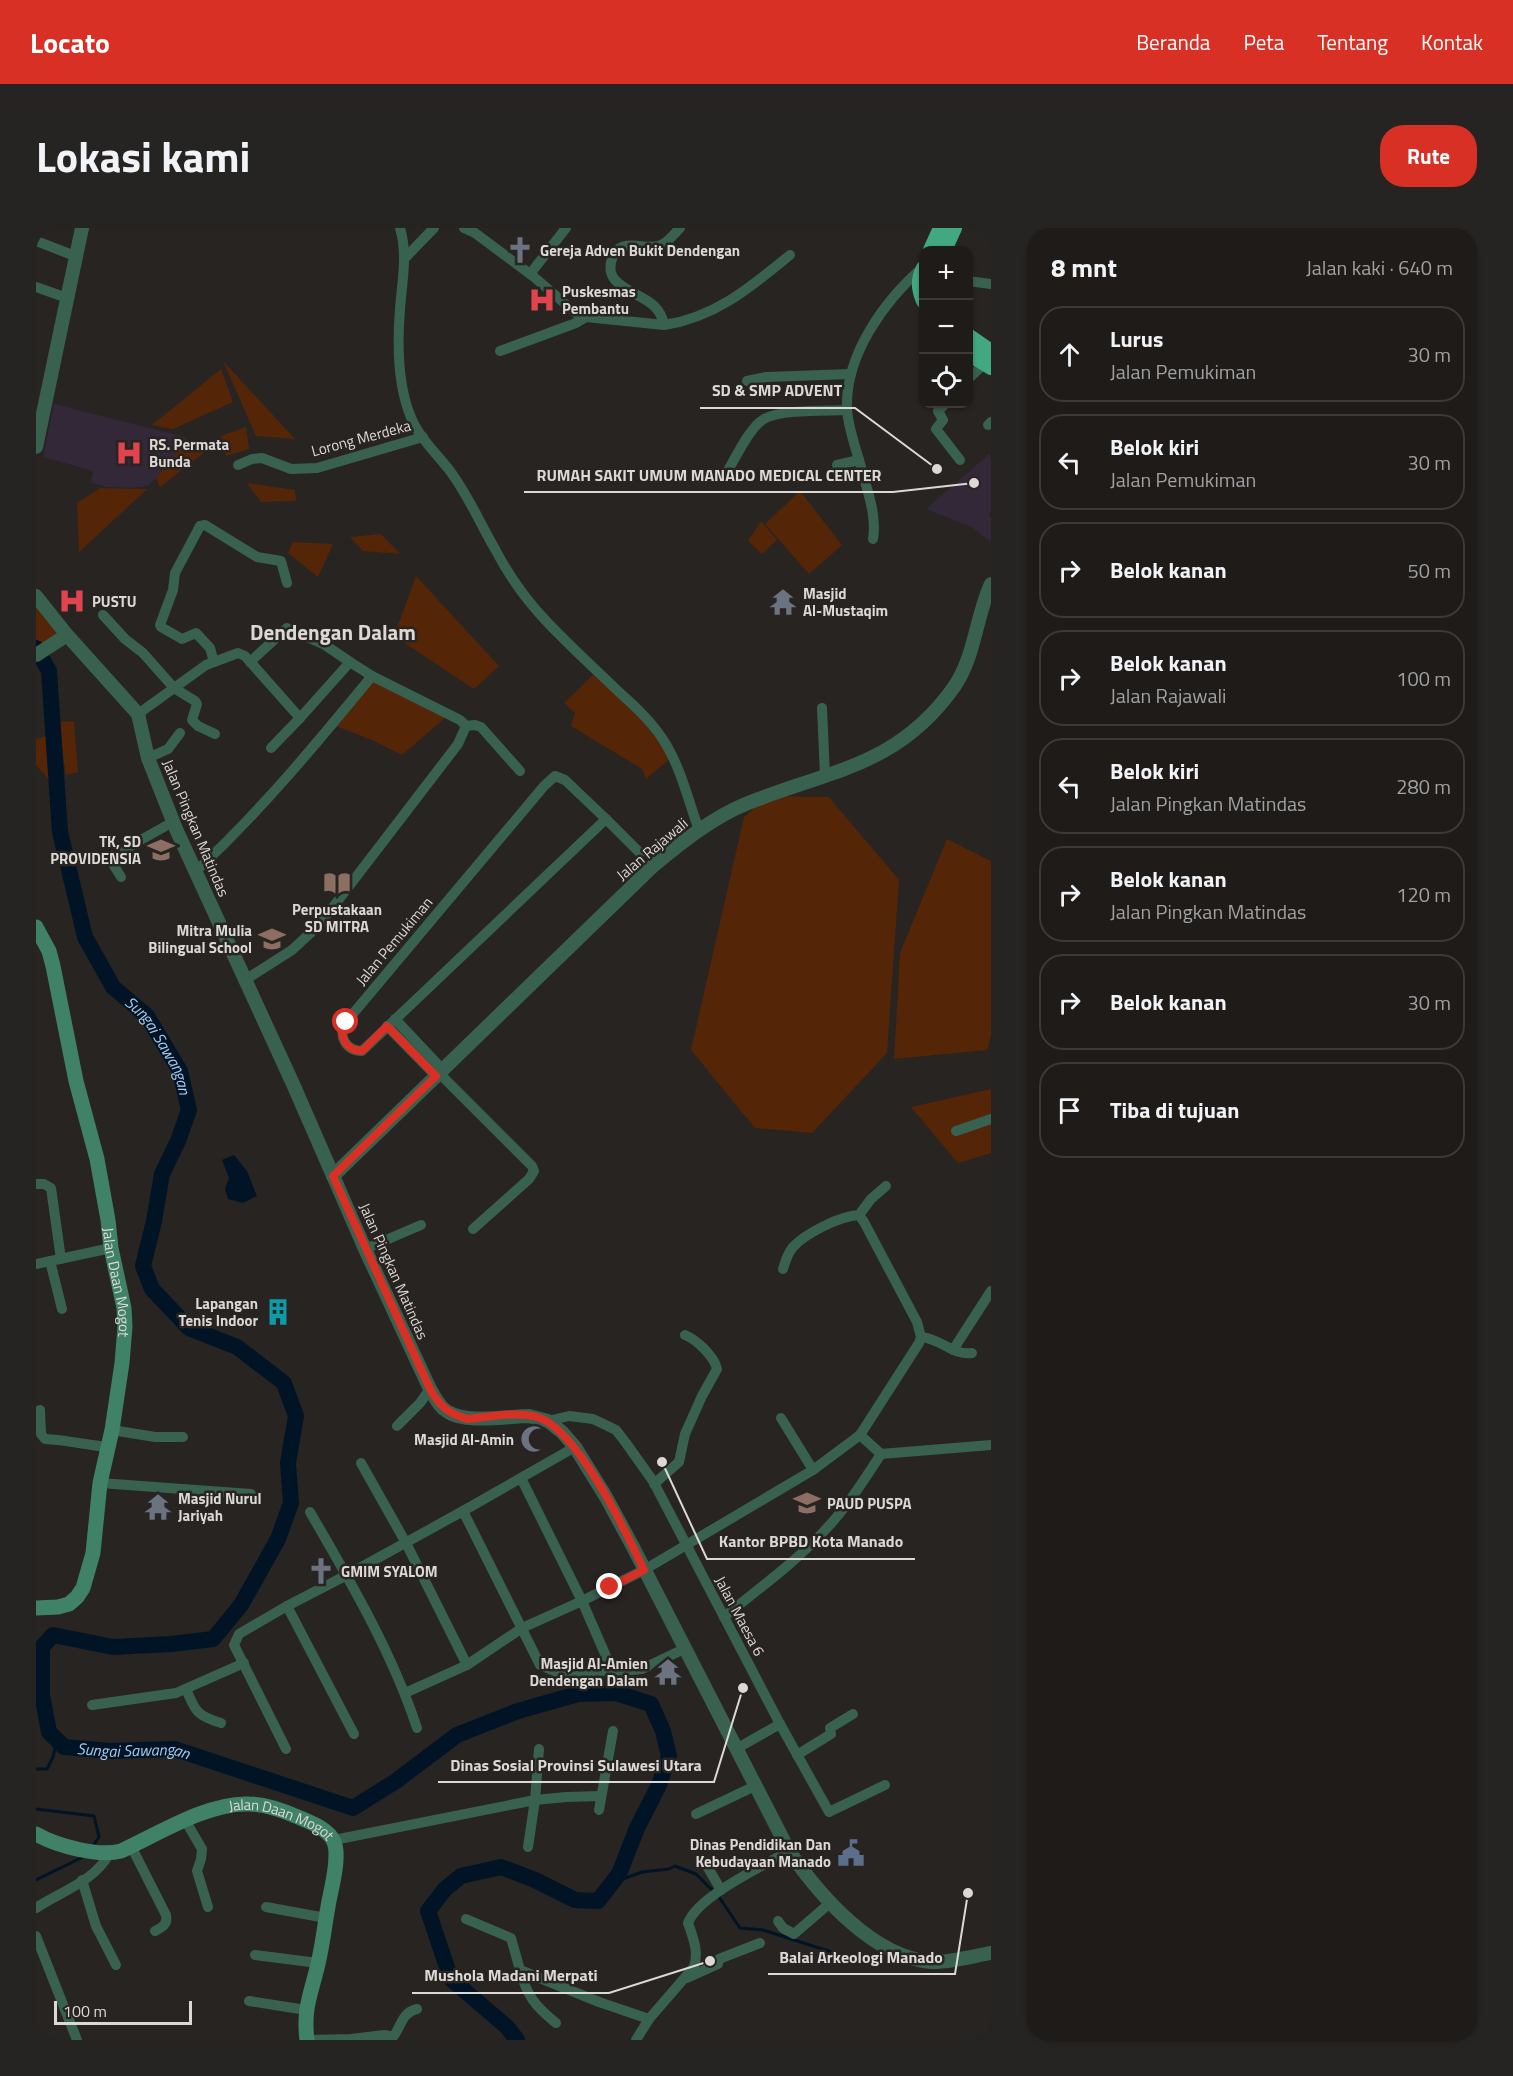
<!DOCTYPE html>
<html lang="id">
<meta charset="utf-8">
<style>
body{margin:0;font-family:"Titillium Web",sans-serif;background:#262422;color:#f1f3f6}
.controls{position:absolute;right:18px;top:18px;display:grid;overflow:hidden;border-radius:12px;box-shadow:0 2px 4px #0004}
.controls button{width:54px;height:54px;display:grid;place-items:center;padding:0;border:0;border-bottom:2px solid #3c3938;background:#1e1b19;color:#f1f3f6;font:30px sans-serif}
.scale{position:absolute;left:18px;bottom:15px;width:138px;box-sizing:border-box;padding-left:6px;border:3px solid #dbd8d6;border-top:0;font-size:16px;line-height:21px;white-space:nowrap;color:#dbd8d6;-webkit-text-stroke:4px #282421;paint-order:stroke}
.stop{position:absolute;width:18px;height:18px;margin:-14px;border:4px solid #d93025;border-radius:50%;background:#fff}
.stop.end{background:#d93025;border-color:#fff;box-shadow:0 2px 6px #0008}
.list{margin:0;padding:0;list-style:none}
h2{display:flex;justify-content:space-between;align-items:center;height:78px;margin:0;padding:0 24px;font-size:26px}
h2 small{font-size:20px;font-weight:400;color:#a1a1a2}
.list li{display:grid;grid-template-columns:39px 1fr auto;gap:18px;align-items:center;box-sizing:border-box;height:96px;margin:0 12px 12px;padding:0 12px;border:2px solid #3c3938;border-radius:24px}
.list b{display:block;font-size:22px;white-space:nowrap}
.list p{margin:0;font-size:20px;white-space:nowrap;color:#a1a1a2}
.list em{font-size:20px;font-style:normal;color:#a1a1a2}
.icon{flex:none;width:33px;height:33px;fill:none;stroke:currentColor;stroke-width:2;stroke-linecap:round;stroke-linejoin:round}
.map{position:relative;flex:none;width:955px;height:1812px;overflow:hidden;border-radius:24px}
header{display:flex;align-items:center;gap:36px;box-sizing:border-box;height:84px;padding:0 30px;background:#d93025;color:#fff}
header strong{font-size:28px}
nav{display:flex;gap:33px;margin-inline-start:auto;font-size:21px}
.intro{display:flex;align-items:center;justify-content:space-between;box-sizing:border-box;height:144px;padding:0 36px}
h1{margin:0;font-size:42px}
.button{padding:15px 27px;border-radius:24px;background:#d93025;color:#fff;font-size:21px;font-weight:700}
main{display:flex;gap:36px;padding:0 36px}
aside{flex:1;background:#1e1b19;border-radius:24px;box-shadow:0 2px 4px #0004}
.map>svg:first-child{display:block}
</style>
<header>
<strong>Locato</strong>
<nav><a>Beranda</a><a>Peta</a><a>Tentang</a><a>Kontak</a></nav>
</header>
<div class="intro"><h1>Lokasi kami</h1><a class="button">Rute</a></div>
<main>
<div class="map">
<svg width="955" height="1812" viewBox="0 0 955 1812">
<rect width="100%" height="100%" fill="#282421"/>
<g fill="#322837">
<path d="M18 176 149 209 153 217 129 243 111 258 94 260 72 259 55 255 57 243 7 229Z"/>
<path d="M953 226 955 228V283L953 287 955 290V314L936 299 890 281Z"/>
</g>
<g fill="#552508">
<path d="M187 133 259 211 220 208Z"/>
<path d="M185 141 197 174 137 201 116 197Z"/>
<path d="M210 199 213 221 190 228 185 208Z"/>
<path d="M151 212 179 216 124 259 120 250Z"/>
<path d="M211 255 259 262 260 273 225 274Z"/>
<path d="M64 260 111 261 43 324 41 275Z"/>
<path d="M764 263 806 317 773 346 729 296Z"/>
<path d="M725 293 741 312 726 326 712 313Z"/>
<path d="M345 306 364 326 327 323 314 309Z"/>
<path d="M257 314 297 316 282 349 252 325Z"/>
<path d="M380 348 463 438 438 461 358 408Z"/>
<path d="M0 377 26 405 4 419 0 411Z"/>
<path d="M558 446 594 476 635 530 610 551 606 541 535 498 539 485 528 475Z"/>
<path d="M338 452 410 489 366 527 336 512 300 498Z"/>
<path d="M38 493 42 544 30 547 22 494Z"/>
<path d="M11 508 15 554 0 537V511Z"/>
<path d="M733 568 793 569 863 652 851 825 776 905 719 900 655 822 708 589Z"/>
<path d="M911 611 955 633V808L951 822 858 831 864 725Z"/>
<path d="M955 861V925L922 935 875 879Z"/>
</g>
<path fill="#001426" d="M198 927 211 943 221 968 207 975 192 971 189 961 193 950 186 932Z"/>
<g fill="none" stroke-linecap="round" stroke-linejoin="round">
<g stroke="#001426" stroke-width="3">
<path d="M0 1541H11L17 1529 21 1512"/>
<path d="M0 1581 58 1588 63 1609 57 1618"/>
<path d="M0 1652 49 1628"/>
<path d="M576 1655 606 1644 633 1641 639 1638 660 1646 683 1669 704 1700 727 1702 811 1729"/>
</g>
<path stroke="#001426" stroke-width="16" id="s1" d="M0 420 13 443 24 604 49 709 77 759 111 788 144 843 153 882 142 913 126 946 118 993 107 1038 116 1061 153 1100 201 1119 248 1155 260 1188 252 1235 255 1275 242 1311 205 1377 177 1411 135 1416 77 1419 17 1407 6 1419V1467L13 1504 28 1519 75 1523 139 1521 317 1580 360 1553 421 1507 482 1483 542 1466 580 1465 615 1476 627 1503 633 1528 623 1557 601 1600 583 1646 562 1673 539 1672 499 1652 465 1639 425 1648 409 1661 392 1683 415 1751 471 1799 481 1812"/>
<g stroke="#396150" stroke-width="10">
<path d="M364 0C372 27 366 53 364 81 361 118 361 162 378 196 387 214 402 227 414 243 432 267 444 295 459 321 473 348 491 373 512 395 535 419 559 441 583 464 601 480 619 497 631 518 646 544 653 575 663 602"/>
<path d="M428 0 439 5 498 49 541 86 550 89 628 97C623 69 596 70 579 52 574 46 574 41 575 34 583 4 611 26 627 16 633 13 639 5 644 0"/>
<path d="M0 13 39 28"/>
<path d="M369 30 398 0"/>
<path d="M494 46 530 0"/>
<path d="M932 53 955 56"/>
<path d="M0 59 31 70"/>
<path d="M628 97C679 90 716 58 754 27"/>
<path d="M464 123 540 95 550 89"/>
<path d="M932 151 949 135"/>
<path d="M711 153 730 149 815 146"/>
<path d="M909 176 902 183 907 192 900 201 924 232"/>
<path d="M952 197 955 194"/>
<path d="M202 237 216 231 226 230 255 241 281 240 387 209"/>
<path d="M801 237 823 232"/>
<path d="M691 244C700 229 714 199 728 191 745 181 791 183 811 182"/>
<path d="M837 311C841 287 831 262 825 239 820 220 812 200 811 181 809 127 848 73 887 39"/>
<path d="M67 387 89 411 107 425 138 460 159 473 161 476 156 492 162 498 179 506"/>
<path d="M178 434 174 420 160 405 146 411 125 399 124 397 137 362 139 345 164 298 169 297 221 329 245 333 251 355"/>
<path d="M214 434 251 400 289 417 314 434"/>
<path d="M786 480 789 548"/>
<path d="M102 486 170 437 202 425 209 428 264 490 314 434 336 448 424 492 430 498 422 516 284 696 256 722 209 752"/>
<path d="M430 498 439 497 445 499 484 543"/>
<path d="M235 520 264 490"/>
<path d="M112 530 132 521 144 505"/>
<path d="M519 548 529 552 570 591 326 823C310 823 301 807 310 794L508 558Z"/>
<path d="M570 591 604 625"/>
<path d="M159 644C224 584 280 516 336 448"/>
<path d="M85 649 77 636V631L101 614 137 594"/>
<path d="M359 791 407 842V849"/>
<path d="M351 798 400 848 407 849 496 938 498 943 493 951 437 1001"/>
<path d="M920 903 955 891"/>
<path d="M0 956H8L15 960 25 1031"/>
<path d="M823 987 835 971 850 958"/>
<path d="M329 1021 385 997"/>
<path d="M14 1033 26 1081"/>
<path d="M0 1036 75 1020"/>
<path d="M885 1109C904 1110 917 1128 936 1125"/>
<path d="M917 1122 955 1063"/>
<path d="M4 1182 5 1206 9 1211C31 1212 50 1217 72 1219"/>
<path d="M745 1190 777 1242"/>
<path d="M512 1193 533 1188 557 1191 580 1202 590 1215 617 1253 744 1496 700 1521"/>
<path d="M361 1198 384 1175 394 1161"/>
<path d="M76 1202 119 1209H147"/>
<path d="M824 1207 845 1226 955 1217"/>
<path d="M325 1235 370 1315 431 1437"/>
<path d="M485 1250 546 1373 576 1442"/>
<path d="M64 1255 215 1266"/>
<path d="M618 1256 643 1234 649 1206 666 1168 681 1141C678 1128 661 1112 649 1107"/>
<path d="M427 1283 504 1437 520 1444 596 1442 606 1441 648 1421"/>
<path d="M274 1284C314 1353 356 1424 381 1500"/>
<path d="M251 1378 318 1506"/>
<path d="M688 1389C722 1361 760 1334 790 1301 811 1279 828 1252 845 1226"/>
<path d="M150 1461C159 1483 161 1488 185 1495"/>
<path d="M369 1465 431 1437 486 1400 546 1373 608 1342 777 1242 824 1207 883 1115 885 1109 881 1094 828 994 823 987C804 988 770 1005 757 1019 752 1025 749 1034 747 1041"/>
<path d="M56 1477 140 1465 208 1435"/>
<path d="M744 1496 793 1584 849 1557"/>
<path d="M250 1521 198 1417 203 1406 251 1378 311 1347 427 1283 539 1219"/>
<path d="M503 1521 499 1572 530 1569 565 1568"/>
<path d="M761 1527 795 1506 794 1500 817 1486"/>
<path d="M563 1582 577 1503"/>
<path d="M660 1586 719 1558"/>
<path d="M149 1592 166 1621 165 1631 161 1643 172 1679"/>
<path d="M298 1612 499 1572 492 1619"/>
<path d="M95 1618 130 1687C132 1696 127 1699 119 1703"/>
<path d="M668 1633 685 1662"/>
<path d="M46 1652 60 1698 80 1737"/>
<path d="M230 1679 290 1690"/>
<path d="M0 1680C24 1664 59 1653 73 1626"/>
<path d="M430 1691 475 1710 484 1742 563 1774 613 1791"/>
<path d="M742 1693 747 1700 758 1706 794 1675"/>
<path d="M0 1708 41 1812"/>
<path d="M219 1727 282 1735"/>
<path d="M484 1742C491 1768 499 1778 520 1795"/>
<path d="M651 1750 682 1736 683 1731 724 1715"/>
<path d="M213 1773 270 1782"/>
<path d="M271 1812 315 1811 348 1807 357 1809C365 1799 366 1784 381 1781"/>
<path d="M600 1812 613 1791 658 1739C663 1723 657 1710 652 1695 662 1668 727 1638 753 1623"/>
</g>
<g stroke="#396150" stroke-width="14">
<path d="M0 219 46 0"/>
<path d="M0 368 31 407 102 486 112 530 140 601 257 856 329 1021 394 1161C399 1169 403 1179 412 1184 431 1196 471 1188 493 1188L512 1193 526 1204 539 1219 570 1269 597 1319 753 1623C784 1668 837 1729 895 1734 913 1735 938 1728 955 1725"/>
<path d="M0 427 31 407"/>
<path d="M297 948 617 638C646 614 677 589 712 575 795 542 862 538 918 459 939 429 940 388 955 356"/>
</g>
<g stroke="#3f8268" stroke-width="15">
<path id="s2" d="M0 699 13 723 17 738 40 853 61 931 72 992 75 1020 88 1080 89 1099 86 1135 76 1202 64 1255 57 1325 47 1360 41 1369 33 1376 22 1379 0 1380"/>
<path id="s3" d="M0 1606C21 1618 62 1629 85 1623 122 1606 173 1574 213 1576 230 1576 246 1582 262 1589 274 1594 293 1601 298 1614 304 1628 296 1658 293 1673 289 1694 287 1715 282 1736 275 1766 267 1780 271 1812"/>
</g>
<g stroke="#42a882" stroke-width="16">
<path d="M895 22 905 0"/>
<path d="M908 22 918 0"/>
<path d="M888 40C882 52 883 61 888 73"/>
<path d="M932 108 955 124"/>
<path d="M932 125 955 139"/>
</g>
</g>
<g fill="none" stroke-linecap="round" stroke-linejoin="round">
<path stroke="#d93025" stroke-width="8" d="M310 794C301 807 310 823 326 823L351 798 400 848 297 948 394 1161C404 1178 412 1186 432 1191 453 1189 480 1183 501 1189 541 1200 590 1304 608 1342L574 1359"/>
</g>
<defs>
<symbol id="church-bare" viewBox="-9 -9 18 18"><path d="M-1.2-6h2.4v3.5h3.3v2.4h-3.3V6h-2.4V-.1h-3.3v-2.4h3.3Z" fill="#6b7280" stroke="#282421" stroke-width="2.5" paint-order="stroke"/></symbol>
<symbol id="hospital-bare" viewBox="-9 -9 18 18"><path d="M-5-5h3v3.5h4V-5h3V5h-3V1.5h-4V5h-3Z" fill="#e0444e" stroke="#282421" stroke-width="2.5" paint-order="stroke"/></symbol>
<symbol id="temple-bare" viewBox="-9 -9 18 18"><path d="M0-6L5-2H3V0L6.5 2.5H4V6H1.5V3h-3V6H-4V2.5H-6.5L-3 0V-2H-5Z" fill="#6b7280" stroke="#282421" stroke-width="2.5" paint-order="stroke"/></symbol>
<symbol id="school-bare" viewBox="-9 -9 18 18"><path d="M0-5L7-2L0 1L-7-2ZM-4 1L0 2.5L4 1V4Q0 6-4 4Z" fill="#8d6e63" stroke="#282421" stroke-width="2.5" paint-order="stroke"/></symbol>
<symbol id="library-bare" viewBox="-9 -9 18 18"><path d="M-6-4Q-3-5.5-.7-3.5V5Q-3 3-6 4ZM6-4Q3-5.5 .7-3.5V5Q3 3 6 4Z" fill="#8d6e63" stroke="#282421" stroke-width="2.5" paint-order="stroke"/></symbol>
<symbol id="building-bare" viewBox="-9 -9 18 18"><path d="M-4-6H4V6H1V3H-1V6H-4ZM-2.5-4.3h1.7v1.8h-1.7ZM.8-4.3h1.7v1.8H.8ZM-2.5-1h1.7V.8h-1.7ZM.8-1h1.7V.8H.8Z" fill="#0f9aa8" stroke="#282421" stroke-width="2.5" paint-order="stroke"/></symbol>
<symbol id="mosque-bare" viewBox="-9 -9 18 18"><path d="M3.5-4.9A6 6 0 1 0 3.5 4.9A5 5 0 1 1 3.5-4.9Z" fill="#6b7280" stroke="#282421" stroke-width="2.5" paint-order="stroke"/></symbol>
<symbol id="civic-bare" viewBox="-9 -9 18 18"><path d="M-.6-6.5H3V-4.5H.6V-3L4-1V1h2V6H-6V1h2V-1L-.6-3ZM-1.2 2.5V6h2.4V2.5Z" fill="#5c6f8a" stroke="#282421" stroke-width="2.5" paint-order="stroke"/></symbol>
</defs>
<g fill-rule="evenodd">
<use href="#church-bare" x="465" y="3" width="38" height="38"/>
<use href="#hospital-bare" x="487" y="53" width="38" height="38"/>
<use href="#hospital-bare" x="74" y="206" width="38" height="38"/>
<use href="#hospital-bare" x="17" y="354" width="38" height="38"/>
<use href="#temple-bare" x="728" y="355" width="38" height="38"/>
<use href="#school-bare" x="106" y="603" width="38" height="38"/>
<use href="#library-bare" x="282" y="636" width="38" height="38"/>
<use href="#school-bare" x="217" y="692" width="38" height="38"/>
<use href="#building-bare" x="223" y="1065" width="38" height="38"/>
<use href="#mosque-bare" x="479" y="1192" width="38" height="38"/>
<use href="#school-bare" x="752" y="1256" width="38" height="38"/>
<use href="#temple-bare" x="103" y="1260" width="38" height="38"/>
<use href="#church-bare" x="266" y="1324" width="38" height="38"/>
<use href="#temple-bare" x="613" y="1425" width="38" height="38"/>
<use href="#civic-bare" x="796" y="1606" width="38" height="38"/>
</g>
<g text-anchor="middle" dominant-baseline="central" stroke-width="5" stroke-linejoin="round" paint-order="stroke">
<g font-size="15" font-weight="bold" fill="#dbd8d6" stroke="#282421" text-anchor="start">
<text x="504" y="22">Gereja Adven Bukit Dendengan</text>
<text x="526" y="63">Puskesmas<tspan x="526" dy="17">Pembantu</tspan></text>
<text x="113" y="216">RS. Permata<tspan x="113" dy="17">Bunda</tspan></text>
<text x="767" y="365">Masjid<tspan x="767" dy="17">Al-Mustaqim</tspan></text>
<text x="56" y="373">PUSTU</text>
<text x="105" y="613" text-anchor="end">TK, SD<tspan x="105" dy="17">PROVIDENSIA</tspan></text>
<text x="301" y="681" text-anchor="middle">Perpustakaan<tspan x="301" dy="17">SD MITRA</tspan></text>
<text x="216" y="702" text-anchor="end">Mitra Mulia<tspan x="216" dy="17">Bilingual School</tspan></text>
<text x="222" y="1075" text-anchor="end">Lapangan<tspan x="222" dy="17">Tenis Indoor</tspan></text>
<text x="478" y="1211" text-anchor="end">Masjid Al-Amin</text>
<text x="142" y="1270">Masjid Nurul<tspan x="142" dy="17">Jariyah</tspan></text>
<text x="791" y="1275">PAUD PUSPA</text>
<text x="305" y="1343">GMIM SYALOM</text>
<text x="612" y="1435" text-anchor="end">Masjid Al-Amien<tspan x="612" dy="17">Dendengan Dalam</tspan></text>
<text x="795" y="1616" text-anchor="end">Dinas Pendidikan Dan<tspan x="795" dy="17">Kebudayaan Manado</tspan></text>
</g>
<g font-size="15" fill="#dbd8d6" stroke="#282421">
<text transform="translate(325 210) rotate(-15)">Lorong Merdeka</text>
<text transform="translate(160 600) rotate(67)">Jalan Pingkan Matindas</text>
<text transform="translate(616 621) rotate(-40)">Jalan Rajawali</text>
<text transform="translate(358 713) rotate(-50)">Jalan Pemukiman</text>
<text transform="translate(358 1043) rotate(66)">Jalan Pingkan Matindas</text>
<text stroke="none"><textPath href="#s2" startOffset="366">Jalan Daan Mogot</textPath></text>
<text transform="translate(704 1388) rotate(62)">Jalan Maesa 6</text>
<text stroke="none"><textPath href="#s3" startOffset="261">Jalan Daan Mogot</textPath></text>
</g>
<g font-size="16" font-style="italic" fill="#a9cded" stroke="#282421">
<text stroke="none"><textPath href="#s1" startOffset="429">Sungai Sawangan</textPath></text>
<text stroke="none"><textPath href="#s1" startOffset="1490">Sungai Sawangan</textPath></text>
</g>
<g font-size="21" font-weight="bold" fill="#dbd8d6" stroke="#282421">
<text x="297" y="404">Dendengan Dalam</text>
</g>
</g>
<path fill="none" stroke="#dbd8d6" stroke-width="2" d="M901 241L819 180H664M938 255L857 264H488M626 1234L671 1331H879M707 1460L678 1554H402M932 1665L919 1746H732M674 1733L573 1765H376"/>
<g fill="#dbd8d6" stroke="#282421" stroke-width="2">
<circle cx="901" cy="241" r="6"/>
<circle cx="938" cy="255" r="6"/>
<circle cx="626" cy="1234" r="6"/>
<circle cx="707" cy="1460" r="6"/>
<circle cx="932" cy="1665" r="6"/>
<circle cx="674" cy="1733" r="6"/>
</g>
<g font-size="16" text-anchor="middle" font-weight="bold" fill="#dbd8d6" stroke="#282421" stroke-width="5" stroke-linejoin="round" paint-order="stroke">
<text x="741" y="168">SD &amp; SMP ADVENT</text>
<text x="673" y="253">RUMAH SAKIT UMUM MANADO MEDICAL CENTER</text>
<text x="775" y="1319">Kantor BPBD Kota Manado</text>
<text x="540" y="1543">Dinas Sosial Provinsi Sulawesi Utara</text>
<text x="825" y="1735">Balai Arkeologi Manado</text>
<text x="475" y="1753">Mushola Madani Merpati</text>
</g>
</svg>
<div class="controls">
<button>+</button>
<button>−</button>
<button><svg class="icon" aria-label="locate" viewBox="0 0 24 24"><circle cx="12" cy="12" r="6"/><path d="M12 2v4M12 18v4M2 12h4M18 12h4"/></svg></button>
</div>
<div class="scale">100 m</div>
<div class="stop" style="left:310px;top:794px"></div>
<div class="stop end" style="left:574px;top:1359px"></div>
</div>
<aside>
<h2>8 mnt<small>Jalan kaki · 640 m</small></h2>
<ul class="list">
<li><svg class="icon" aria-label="ahead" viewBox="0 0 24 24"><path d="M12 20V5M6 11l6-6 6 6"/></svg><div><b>Lurus</b><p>Jalan Pemukiman</p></div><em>30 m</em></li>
<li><svg class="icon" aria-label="left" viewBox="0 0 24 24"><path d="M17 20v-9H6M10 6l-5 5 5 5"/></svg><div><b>Belok kiri</b><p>Jalan Pemukiman</p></div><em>30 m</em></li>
<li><svg class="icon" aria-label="right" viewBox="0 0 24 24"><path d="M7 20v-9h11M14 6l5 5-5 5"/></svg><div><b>Belok kanan</b></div><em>50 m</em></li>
<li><svg class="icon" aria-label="right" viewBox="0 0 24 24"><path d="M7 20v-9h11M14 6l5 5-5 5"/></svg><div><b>Belok kanan</b><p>Jalan Rajawali</p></div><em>100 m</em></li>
<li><svg class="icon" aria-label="left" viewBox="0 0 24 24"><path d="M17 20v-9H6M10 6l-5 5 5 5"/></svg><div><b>Belok kiri</b><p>Jalan Pingkan Matindas</p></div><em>280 m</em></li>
<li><svg class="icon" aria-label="right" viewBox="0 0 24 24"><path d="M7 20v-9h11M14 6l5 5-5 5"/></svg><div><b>Belok kanan</b><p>Jalan Pingkan Matindas</p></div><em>120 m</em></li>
<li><svg class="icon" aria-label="right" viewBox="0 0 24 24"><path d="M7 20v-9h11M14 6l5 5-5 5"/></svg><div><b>Belok kanan</b></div><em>30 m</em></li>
<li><svg class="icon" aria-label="arrive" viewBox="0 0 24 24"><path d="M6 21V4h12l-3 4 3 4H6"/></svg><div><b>Tiba di tujuan</b></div></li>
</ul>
</aside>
</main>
